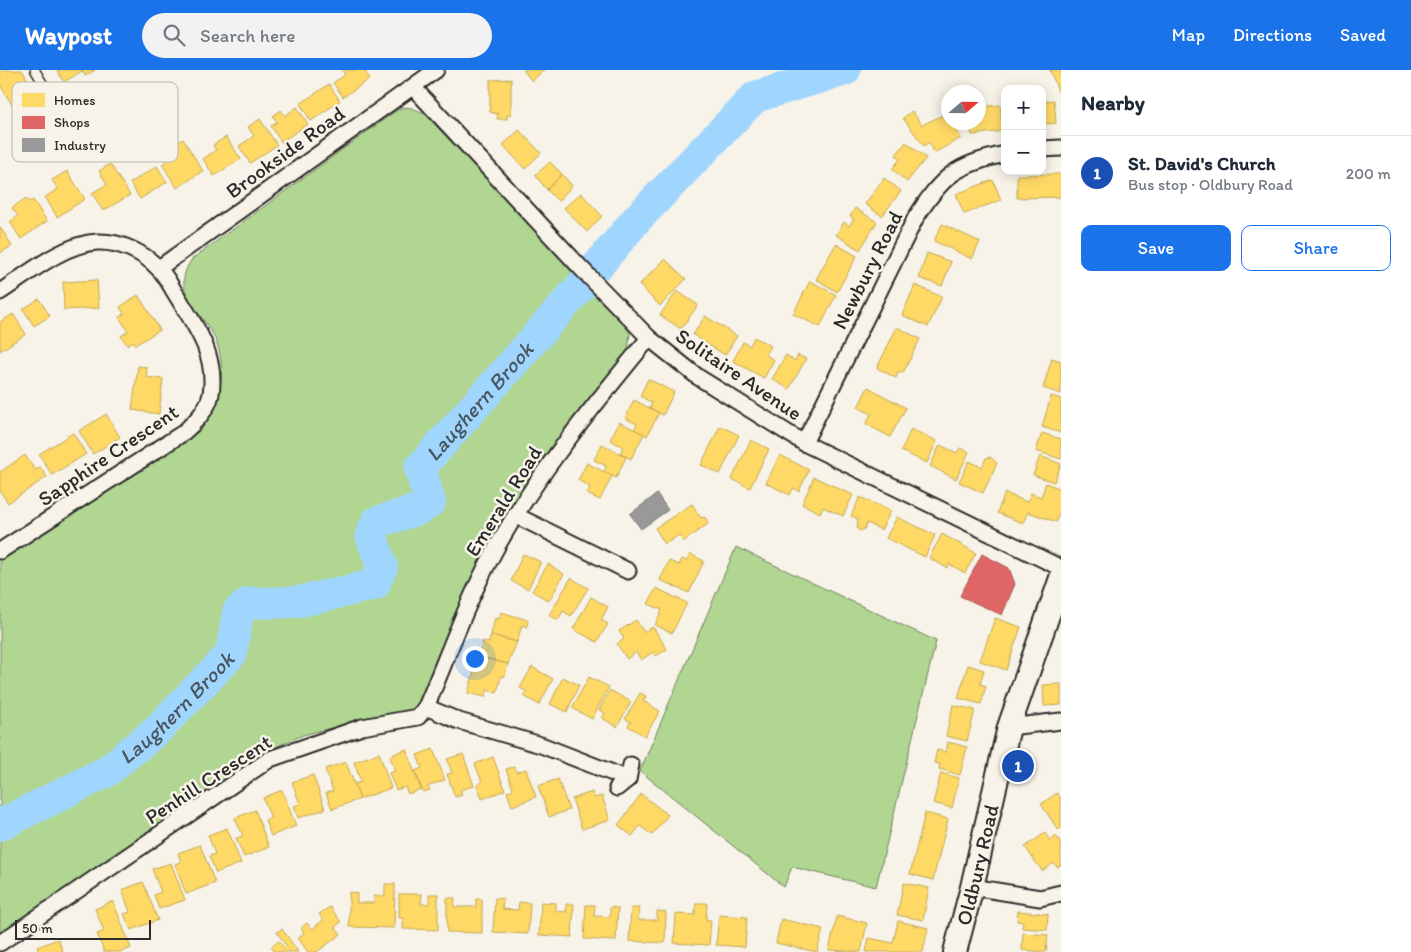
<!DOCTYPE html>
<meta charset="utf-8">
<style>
body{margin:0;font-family:Itim,sans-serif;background:#f2f2f3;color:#1f2937}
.controls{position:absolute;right:15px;top:15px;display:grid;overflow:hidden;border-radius:10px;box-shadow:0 2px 12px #0003}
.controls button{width:45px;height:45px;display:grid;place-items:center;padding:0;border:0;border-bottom:1px solid #e0e1e3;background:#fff;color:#1f2937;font:25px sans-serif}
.compass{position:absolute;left:941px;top:15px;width:45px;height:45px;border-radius:50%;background:#fff;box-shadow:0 2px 12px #0003;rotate:70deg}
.scale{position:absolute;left:15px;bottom:12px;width:136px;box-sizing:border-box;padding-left:5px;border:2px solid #2b2b2b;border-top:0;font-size:14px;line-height:18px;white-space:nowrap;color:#2b2b2b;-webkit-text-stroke:4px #f7f3e8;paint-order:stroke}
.you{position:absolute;left:474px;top:588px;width:18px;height:18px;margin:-12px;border:4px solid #fff;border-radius:50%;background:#1a73e8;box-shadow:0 0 0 8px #1a73e833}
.badge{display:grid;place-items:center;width:32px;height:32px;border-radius:50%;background:#1a73e8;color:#fff;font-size:16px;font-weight:700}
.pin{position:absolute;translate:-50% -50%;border:2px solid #fff;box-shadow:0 1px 5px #0006}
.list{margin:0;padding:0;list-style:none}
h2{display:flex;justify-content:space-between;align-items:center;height:65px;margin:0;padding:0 20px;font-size:21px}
h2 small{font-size:16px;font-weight:400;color:#747a83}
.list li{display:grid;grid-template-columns:32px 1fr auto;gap:15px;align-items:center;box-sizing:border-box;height:75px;padding:0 20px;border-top:1px solid #e0e1e3}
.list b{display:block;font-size:19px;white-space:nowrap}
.list p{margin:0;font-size:16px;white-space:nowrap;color:#747a83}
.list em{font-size:16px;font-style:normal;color:#747a83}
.actions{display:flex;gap:10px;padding:15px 20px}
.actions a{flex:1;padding:11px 0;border:1px solid #1a73e8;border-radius:10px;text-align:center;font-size:18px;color:#1a73e8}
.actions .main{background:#1a73e8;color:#fff}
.icon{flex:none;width:28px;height:28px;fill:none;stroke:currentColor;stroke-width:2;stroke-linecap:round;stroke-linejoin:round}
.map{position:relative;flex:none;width:1061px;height:882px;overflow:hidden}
header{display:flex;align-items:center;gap:30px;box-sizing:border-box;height:70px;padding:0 25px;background:#1a73e8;color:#fff}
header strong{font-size:24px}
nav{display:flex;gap:28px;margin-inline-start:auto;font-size:18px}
.search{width:350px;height:45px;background:#f2f2f3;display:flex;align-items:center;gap:12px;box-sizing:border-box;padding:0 18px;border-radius:28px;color:#747a83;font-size:19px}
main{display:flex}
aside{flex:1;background:#fff}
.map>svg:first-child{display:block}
</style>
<header>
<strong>Waypost</strong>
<div class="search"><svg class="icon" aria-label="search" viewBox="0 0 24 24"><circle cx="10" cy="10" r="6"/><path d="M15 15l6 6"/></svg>Search here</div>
<nav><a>Map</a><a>Directions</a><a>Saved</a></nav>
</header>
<main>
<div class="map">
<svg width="1061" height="882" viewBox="0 0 1061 882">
<rect width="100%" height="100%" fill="#f7f3e8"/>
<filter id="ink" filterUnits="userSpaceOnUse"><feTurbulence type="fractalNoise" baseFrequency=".02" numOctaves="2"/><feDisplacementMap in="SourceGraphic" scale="10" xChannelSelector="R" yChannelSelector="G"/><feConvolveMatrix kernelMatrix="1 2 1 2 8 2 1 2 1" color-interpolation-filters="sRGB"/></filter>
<g filter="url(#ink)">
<g fill="#b1d692" stroke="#6e805e">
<path d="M404 37 412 38 424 43 623 252 630 263 628 280C574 347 520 414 480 492 467 517 456 545 445 572 436 597 428 622 412 643L342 655 303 665 264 682 138 772 0 863V490L201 360C220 333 229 298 214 266 200 240 169 221 192 189L397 40Z"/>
<path d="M736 477 936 571 876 817 792 797 784 817 640 701Z"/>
</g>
<g fill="#ffd966" stroke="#bfa554">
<path d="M4 0H22L50 48 28 61 0 15V2Z"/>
<path d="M57 0H82V1L64 12Z"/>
<path d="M82 0H95L85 6Z"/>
<path d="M342 0H364L370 9 343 27 333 13 345 5Z"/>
<path d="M523 0H544L532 11Z"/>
<path d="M1050 0H1061V29Z"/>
<path d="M511 9V45H507V49H497L498 44 490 42V10Z"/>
<path d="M329 14 340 31 311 51 300 34Z"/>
<path d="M978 18V22H958L957 20Z"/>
<path d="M978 25 980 37 1000 35 1003 61 972 65 970 52H978Z"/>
<path d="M1054 30 1056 53 1044 54V59H1042V31Z"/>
<path d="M297 37 308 54 281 72 271 56 277 52 273 46 281 40 285 46Z"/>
<path d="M912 41 922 55 947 43 948 52H952L961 68 934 83 929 72 924 76 903 48Z"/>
<path d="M260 49 277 75 250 93 239 76 254 66 248 57Z"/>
<path d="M519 60 541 83 525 99 503 75Z"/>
<path d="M226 67 241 89 214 106 203 89 216 80 213 75Z"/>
<path d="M183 69 203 101 177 118 162 94 176 85 170 77Z"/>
<path d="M906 72 926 88 907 112 892 99 900 89 896 85Z"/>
<path d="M550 92 562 104 547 120 535 105Z"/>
<path d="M110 94 130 125 103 141 92 123 107 114 99 101Z"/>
<path d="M157 96 167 112 140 129 130 113Z"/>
<path d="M67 101 85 129 57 147 45 127 58 119 52 110Z"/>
<path d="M562 104 572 116 558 131 547 120Z"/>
<path d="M1061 104V127L1017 128V105Z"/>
<path d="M884 108 901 121 882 146 865 134Z"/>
<path d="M993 110 1001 130 964 144 956 124Z"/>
<path d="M581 123 602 146 587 162 564 138Z"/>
<path d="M26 128 29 132 33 130 47 151 21 169 10 152 18 146 12 138Z"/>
<path d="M855 138 877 152 860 180 836 165 844 152 849 156 854 149 850 146Z"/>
<path d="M942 154 980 172 972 189 934 171Z"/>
<path d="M0 157 12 176 0 183Z"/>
<path d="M836 174 857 186 837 222 816 209Z"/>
<path d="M927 183 951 192 942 216 919 208Z"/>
<path d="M665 189 686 209 660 236 639 215Z"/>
<path d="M97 210 99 238 64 240 63 212Z"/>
<path d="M810 211 836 225 820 257 793 244Z"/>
<path d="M915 215 942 227 928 257 902 245Z"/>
<path d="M677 221 698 235 681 259 660 245Z"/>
<path d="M138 225 160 260 135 275 133 271 127 275 121 266 128 261 119 247 124 244 120 237Z"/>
<path d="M39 229 50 246 34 256 23 239Z"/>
<path d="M13 244 26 264 0 281V252Z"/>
<path d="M705 246 737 266 725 285 693 265Z"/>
<path d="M897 257 920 269 903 303 899 301 896 308 877 298Z"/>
<path d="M754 267 771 276 766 285 774 290 764 308 733 291 743 272 750 276Z"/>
<path d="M786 285 795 291 798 285 806 289 789 319 772 309Z"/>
<path d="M1052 288 1061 291V324L1043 318Z"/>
<path d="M138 296 147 297 146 307 163 309 159 344 132 340Z"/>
<path d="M648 309 674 322 663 345 650 338 652 333 640 326Z"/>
<path d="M868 317 906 338 890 367 866 354 871 344 858 337Z"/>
<path d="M1051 326 1061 329V363L1042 357Z"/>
<path d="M634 330 659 343 647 366 634 359 637 354 625 348Z"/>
<path d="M106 344 120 367 93 384 79 361Z"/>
<path d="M619 352 644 364 631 389 620 383 623 377 610 370Z"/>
<path d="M720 356 739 365 720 404 701 395Z"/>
<path d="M911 359 937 371 927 393 901 381Z"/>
<path d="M73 363 86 384 52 405 39 384Z"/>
<path d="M1042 363 1061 369V389L1036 381Z"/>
<path d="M751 370 769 379 750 418 732 409Z"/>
<path d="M602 374 626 387 616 408 604 402 606 396 594 390Z"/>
<path d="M940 375 957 383 960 378 969 382 956 409 930 396Z"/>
<path d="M25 385 35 400 40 397 47 407 8 433 0 421V402Z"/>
<path d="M780 385 809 400 799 421 793 418 790 425 766 413Z"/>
<path d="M1040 386 1061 394 1054 412 1033 405Z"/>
<path d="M990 387 997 393 983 423 959 412 969 391 982 397 986 388Z"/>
<path d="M587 393 612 406 600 430 587 424 590 417 578 410Z"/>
<path d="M814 407 853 425 843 446 823 437 820 443 802 434Z"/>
<path d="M1046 413 1061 419V439L1056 452 1028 442 1023 453 997 443 1005 423 1027 432 1031 423 1041 427Z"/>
<path d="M860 427 891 441 881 460 867 453 864 459 860 461 857 459 858 449 851 446Z"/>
<path d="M692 434 700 447 706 448 708 454 683 472 679 465 665 474 655 458Z"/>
<path d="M897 447 935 465 925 487 886 468Z"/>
<path d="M942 464 976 483 965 503 949 494 947 498 929 488Z"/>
<path d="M523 484 541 492 528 519 511 511Z"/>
<path d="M690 484 704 491 689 523 660 510 669 491 679 495 682 489 687 491Z"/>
<path d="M548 494 564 504 549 531 532 521Z"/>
<path d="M571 508 588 518 571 546 563 541 558 550 549 545Z"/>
<path d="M656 518 687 533 672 563 655 555 662 540 648 534Z"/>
<path d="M591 527 608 537 601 550 608 554 597 572 573 559Z"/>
<path d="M501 542 528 550 527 557 522 555 517 572 491 565 495 548 499 549Z"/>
<path d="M995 548 1021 557 1006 600 980 591Z"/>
<path d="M636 550 644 562 653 557 667 579 656 586 653 582 641 590 636 582 627 589 617 574 624 569 619 561Z"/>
<path d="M491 565 517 572 508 594 479 586 483 571 489 573Z"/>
<path d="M483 588 508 594 504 607 501 606 497 623 487 620 485 627 468 623 475 598 480 599Z"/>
<path d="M968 595 984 600 980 614 986 616 981 634 958 628Z"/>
<path d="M532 597 553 609 539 635 524 626 527 622 520 618Z"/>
<path d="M563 607 579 615 567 642 550 634Z"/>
<path d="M589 607 609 617 592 649 572 638Z"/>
<path d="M1061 614V635L1044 636 1043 615Z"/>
<path d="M610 620 631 632 617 657 602 648 605 643 599 640Z"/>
<path d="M640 623 646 626 643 631 660 641 645 666 628 656 631 652 625 649Z"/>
<path d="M953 635 975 640 967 671 946 666Z"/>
<path d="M948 672 967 677 960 705 939 699 940 694 934 693 937 680 946 682Z"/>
<path d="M406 679 421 719 408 724 405 717 396 720 389 703 395 701 390 686Z"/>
<path d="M433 679 445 710 428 716 430 720 423 722 415 701 422 698 417 685Z"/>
<path d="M379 683 391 718 360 729 354 714 361 712 354 692Z"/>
<path d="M463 684 474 716 460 720 462 725 455 727 447 704 452 703 447 689Z"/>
<path d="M493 687 505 720 482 729 477 715 482 712 475 694Z"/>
<path d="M346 692 360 729 332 739 326 723 333 721 325 699Z"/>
<path d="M514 697 516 702 526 699 536 727 512 736 507 722 513 719 506 699Z"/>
<path d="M941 703 959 708 952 738 933 733Z"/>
<path d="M313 705 325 739 298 748 294 736 300 734 292 712Z"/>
<path d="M558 709 569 740 549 747 538 716Z"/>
<path d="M282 720 296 756 271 766 265 750 271 748 263 728Z"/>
<path d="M592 722 594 728 602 726 610 750 582 759 572 729Z"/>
<path d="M1057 723 1061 728V758L1058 760 1041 734Z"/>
<path d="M641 724 668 745 652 765 640 756 632 766 618 755Z"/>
<path d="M255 740 269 777 244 787 236 768 243 766 235 748Z"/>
<path d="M925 743 948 749 933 810 910 804Z"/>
<path d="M227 758 241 793 216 803 209 786 215 784 208 765Z"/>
<path d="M1045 763 1050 771 1056 766 1061 773V795L1057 797 1054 793 1042 801 1025 777Z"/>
<path d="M200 775 215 813 186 824 175 794 181 792 178 783Z"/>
<path d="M171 793 185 830 159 839 154 825 161 822 152 799Z"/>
<path d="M143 812 158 850 131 860 124 844 130 842 122 820Z"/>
<path d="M904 813 929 818 923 850 897 845Z"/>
<path d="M385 814H395L394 858 349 857V822L357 823V833H374V826H385Z"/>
<path d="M399 824H422L421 834H429V824H438V860L403 859V848H399Z"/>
<path d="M447 828H455L454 837H476V829H482V863L447 862Z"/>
<path d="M495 828 503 829 502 839 518 840 519 832 530 833 528 864 493 862Z"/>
<path d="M113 831 131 878 120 882H104L97 864 104 861 95 839Z"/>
<path d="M541 832 556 833V841L566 842V834H574L572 867 539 865Z"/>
<path d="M696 833H707L706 850H711L709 875 674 873 676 844 695 845Z"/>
<path d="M586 835H595L594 846 610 847V837L618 838 616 871 584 869Z"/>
<path d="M330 837 341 852 335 857 341 864 317 882H308L298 868 304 863 301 858 307 853 312 859 323 850 319 844Z"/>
<path d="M631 838H639L638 850H657V841L666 842 665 873 629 871Z"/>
<path d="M1018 841 1048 844 1047 860 1022 858 1023 852 1017 851Z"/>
<path d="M719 845 747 847 745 877 716 875Z"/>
<path d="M837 846 867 853 861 882 829 880Z"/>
<path d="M781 849 823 859 817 882 776 873Z"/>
<path d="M898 851 928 858 923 882H866L869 868 893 873Z"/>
<path d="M282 859 290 870 298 882H275L271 877 279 871 284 878 287 877 277 862Z"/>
<path d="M1023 863 1048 865 1046 882 1022 880Z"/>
<path d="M58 869 63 882H39L37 877Z"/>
</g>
<path fill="#e06666" stroke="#aa5454" d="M982 484 1009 498 1015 514 1002 545 960 526Z"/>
<path fill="#999" stroke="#787878" d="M657 424 668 440 641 459 630 444Z"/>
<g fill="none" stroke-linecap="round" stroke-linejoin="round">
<g stroke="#a0d5fe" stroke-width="32">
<path d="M599 194 637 149 755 27 845 0"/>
<path id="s1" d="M0 755 106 702 157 660 231 584 238 542 249 533 297 532 374 515 382 497 371 465 377 452 420 439 430 432 420 398 581 216"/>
</g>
<defs>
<path id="lane" d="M35 0 56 36"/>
<g id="street">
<path d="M413 17 579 196 649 268 698 307 804 373 1061 498"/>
<path d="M1042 79 1061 78"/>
<path d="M159 198 436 0"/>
<path d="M0 222C28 204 63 174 97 172 119 171 143 182 158 198 166 205 171 217 177 226 196 257 217 285 211 324 208 340 194 353 183 363L0 481"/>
<path d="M804 373 915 149C942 106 955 95 1005 84"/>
<path d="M517 446 628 501"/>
<path d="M426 637C446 590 463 542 486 497 529 413 590 340 649 268"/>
<path d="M1009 657 1061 651"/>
<path d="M617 718 628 709 631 695"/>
<path d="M972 817 1040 828 1061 823"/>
<path d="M0 873 270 689 362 657 418 647 426 637 459 651 541 675 628 709"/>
</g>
<g id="secondary">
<path id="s2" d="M955 882 972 817 1009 657 1061 508"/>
</g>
</defs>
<use href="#lane" stroke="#2b2b2b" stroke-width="11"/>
<use href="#street" stroke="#2b2b2b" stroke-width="19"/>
<use href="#secondary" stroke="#2b2b2b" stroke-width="26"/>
<use href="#lane" stroke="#f7f3e8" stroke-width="8"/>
<use href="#street" stroke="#f7f3e8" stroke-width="15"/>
<use href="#secondary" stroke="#f7f3e8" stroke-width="22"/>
</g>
</g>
<g text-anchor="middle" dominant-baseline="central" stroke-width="5" stroke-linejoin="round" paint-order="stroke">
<g font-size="21" fill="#2b2b2b" stroke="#f7f3e8">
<text transform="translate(285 82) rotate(-36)">Brookside Road</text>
<text transform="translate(867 200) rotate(-63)">Newbury Road</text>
<text transform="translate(739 304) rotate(34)">Solitaire Avenue</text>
<text transform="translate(108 385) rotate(-34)">Sapphire Crescent</text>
<text transform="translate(503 431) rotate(-58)">Emerald Road</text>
<text transform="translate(208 709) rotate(-33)">Penhill Crescent</text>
<text stroke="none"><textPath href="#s2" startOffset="90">Oldbury Road</textPath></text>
</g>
<g font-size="22" font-style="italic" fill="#485660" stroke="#f7f3e8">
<text stroke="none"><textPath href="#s1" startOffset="724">Laughern Brook</textPath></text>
<text stroke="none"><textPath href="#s1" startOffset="214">Laughern Brook</textPath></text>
</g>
</g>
<rect x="12" y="12" width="166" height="80" rx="8" fill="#f7f3e8" stroke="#bab7af" stroke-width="1"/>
<rect x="22" y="23" width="23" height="14" fill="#ffd966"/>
<rect x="22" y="46" width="23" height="13" fill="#e06666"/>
<rect x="22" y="68" width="23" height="14" fill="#999"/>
<g font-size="14" fill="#2b2b2b">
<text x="54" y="35">Homes</text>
<text x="54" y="57">Shops</text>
<text x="54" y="80">Industry</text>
</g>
</svg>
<div class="controls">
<button>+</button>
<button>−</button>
</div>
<svg class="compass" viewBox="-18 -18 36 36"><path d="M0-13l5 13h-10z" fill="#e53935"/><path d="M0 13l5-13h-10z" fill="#747a83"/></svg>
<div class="scale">50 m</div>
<div class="you"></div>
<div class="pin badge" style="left:1018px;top:696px;background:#1a4fb4">1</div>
</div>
<aside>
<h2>Nearby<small></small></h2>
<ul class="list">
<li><span class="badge" style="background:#1a4fb4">1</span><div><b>St. David's Church</b><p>Bus stop · Oldbury Road</p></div><em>200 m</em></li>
</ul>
<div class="actions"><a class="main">Save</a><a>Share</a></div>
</aside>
</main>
